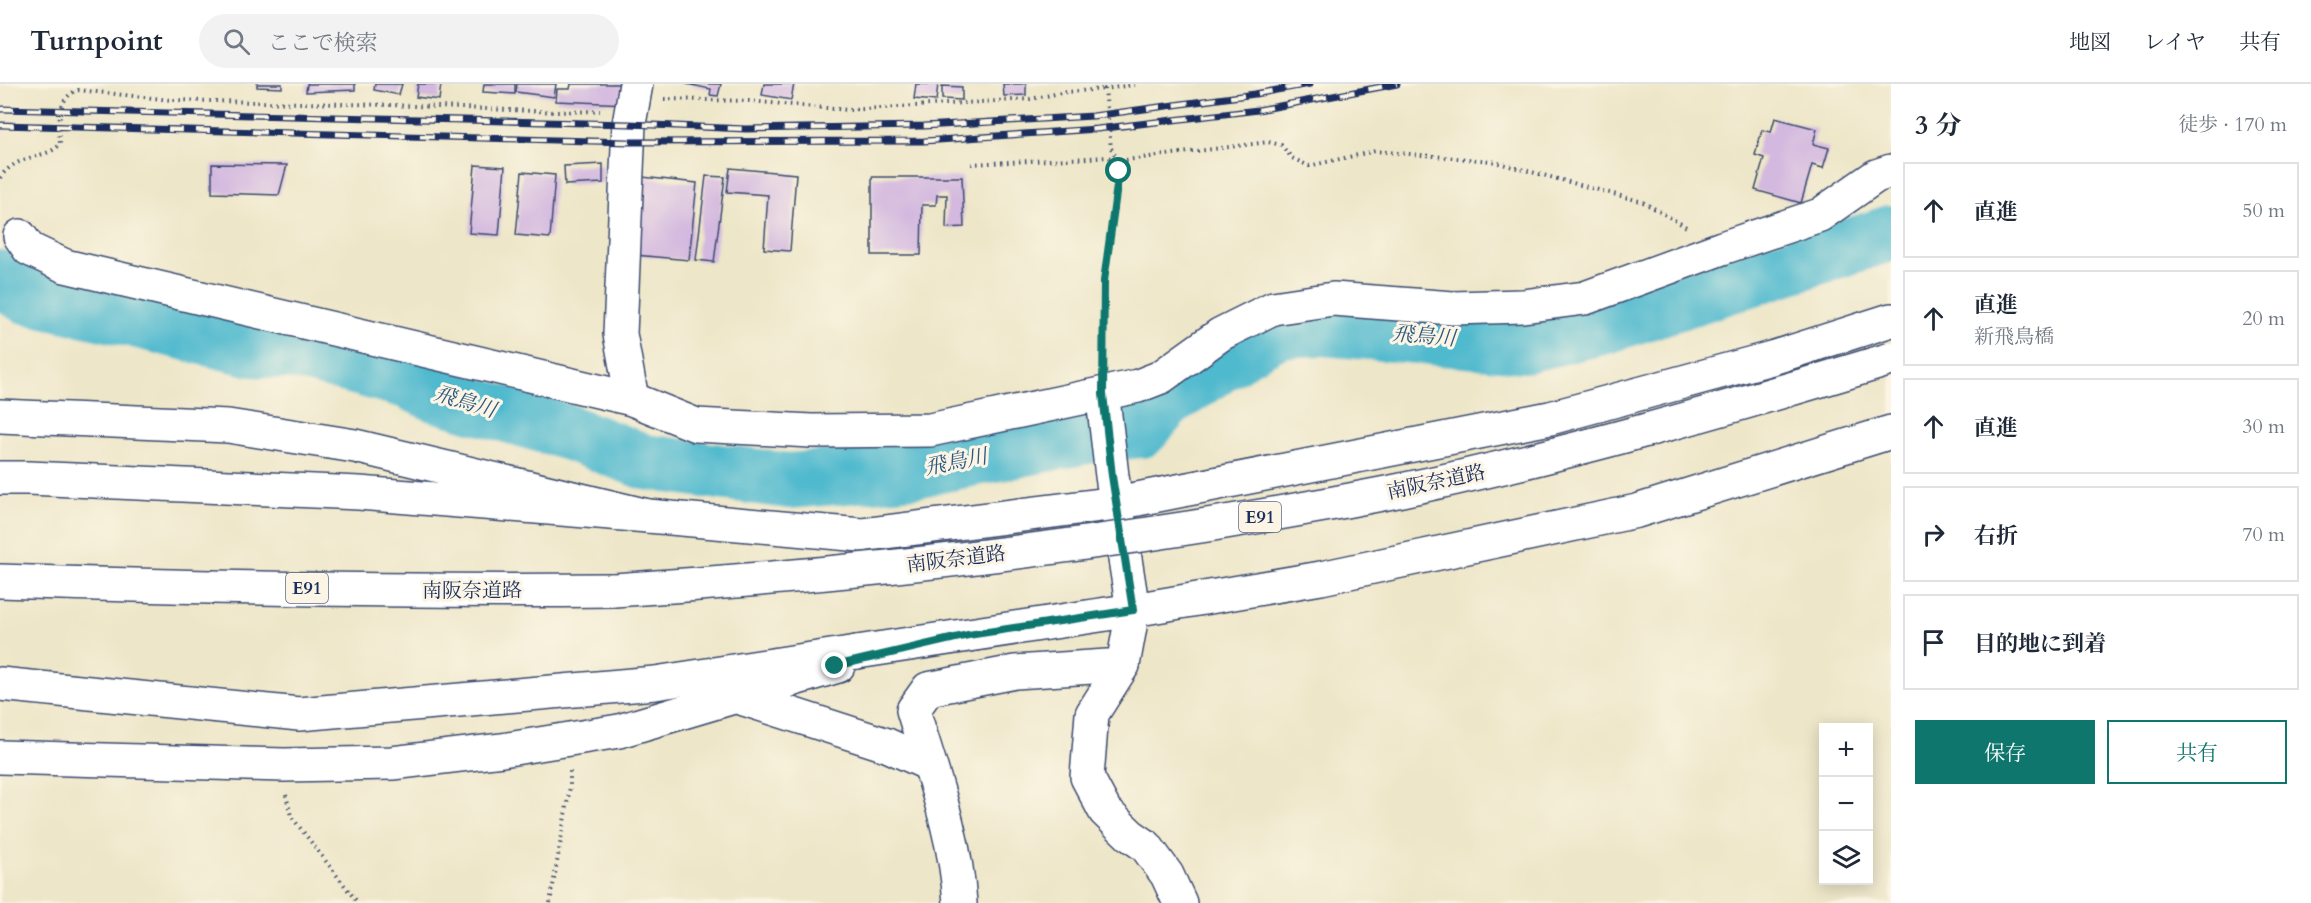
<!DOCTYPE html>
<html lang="ja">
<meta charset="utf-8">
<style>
body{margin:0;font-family:Cardo,"Noto Serif JP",serif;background:#f2f2f3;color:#1f2937}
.controls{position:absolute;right:18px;bottom:18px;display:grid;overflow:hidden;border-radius:0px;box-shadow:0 3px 15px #0003}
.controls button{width:54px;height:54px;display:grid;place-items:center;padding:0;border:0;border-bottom:2px solid #e0e1e3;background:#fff;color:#1f2937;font:30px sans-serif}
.stop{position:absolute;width:18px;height:18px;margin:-14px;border:4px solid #0f766e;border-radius:50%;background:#fff}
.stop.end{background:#0f766e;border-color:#fff;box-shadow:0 2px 6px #0008}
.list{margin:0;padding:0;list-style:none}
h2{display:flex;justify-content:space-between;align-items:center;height:78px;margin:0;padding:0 24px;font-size:26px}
h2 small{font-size:20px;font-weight:400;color:#747a83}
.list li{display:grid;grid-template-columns:39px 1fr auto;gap:18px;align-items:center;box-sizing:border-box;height:96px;margin:0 12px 12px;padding:0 12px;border:2px solid #e0e1e3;border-radius:0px}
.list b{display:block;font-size:22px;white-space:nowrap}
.list p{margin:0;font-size:20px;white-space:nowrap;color:#747a83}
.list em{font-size:20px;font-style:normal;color:#747a83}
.actions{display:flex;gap:12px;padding:18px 24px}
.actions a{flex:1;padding:14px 0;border:2px solid #0f766e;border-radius:0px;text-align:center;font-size:21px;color:#0f766e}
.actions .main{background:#0f766e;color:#fff}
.icon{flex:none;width:33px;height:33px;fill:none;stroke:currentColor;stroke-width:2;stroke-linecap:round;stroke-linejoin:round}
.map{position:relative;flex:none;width:1891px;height:819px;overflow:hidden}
header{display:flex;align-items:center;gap:36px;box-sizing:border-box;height:84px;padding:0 30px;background:#fff;border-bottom:2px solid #e0e1e3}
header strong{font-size:28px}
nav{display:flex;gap:33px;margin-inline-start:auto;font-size:21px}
.search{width:420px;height:54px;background:#f2f2f3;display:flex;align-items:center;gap:15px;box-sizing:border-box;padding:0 21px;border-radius:33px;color:#747a83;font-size:22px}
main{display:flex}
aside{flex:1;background:#fff}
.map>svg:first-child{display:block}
</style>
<header>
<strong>Turnpoint</strong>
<div class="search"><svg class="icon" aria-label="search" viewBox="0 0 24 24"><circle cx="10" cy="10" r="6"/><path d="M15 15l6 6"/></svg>ここで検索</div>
<nav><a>地図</a><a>レイヤ</a><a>共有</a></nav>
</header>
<main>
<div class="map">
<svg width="1891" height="819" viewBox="0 0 1891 819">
<rect width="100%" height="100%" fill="#fcf5e5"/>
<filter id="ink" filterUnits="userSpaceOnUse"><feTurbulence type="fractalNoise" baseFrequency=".0167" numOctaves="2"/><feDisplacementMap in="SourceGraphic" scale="12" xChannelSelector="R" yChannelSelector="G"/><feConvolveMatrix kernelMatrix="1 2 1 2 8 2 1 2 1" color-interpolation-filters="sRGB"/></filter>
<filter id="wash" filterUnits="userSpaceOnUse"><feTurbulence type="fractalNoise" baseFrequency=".008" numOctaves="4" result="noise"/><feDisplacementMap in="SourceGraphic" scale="24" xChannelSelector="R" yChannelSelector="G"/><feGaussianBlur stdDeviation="1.35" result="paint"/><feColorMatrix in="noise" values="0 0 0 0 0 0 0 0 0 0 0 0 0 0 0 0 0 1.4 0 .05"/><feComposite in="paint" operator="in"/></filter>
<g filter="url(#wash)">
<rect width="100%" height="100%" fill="#ede6c8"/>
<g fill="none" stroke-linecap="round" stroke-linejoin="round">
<path stroke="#50b9ce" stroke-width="56" d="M0 194 26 212 135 236 252 265 298 268 407 297 435 310 570 349 645 378 789 397 914 386 1087 352 1141 346 1167 317 1247 263 1279 246 1323 244 1525 261 1602 243 1891 149"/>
</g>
<g id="blocks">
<g fill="#d3b8df">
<path d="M257 0H282V4L257 3Z"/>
<path d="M307 0H355V6L306 8Z"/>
<path d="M375 0H402L399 11 374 6Z"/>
<path d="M418 0H441L439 16 416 13Z"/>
<path d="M484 0H515V10L483 8Z"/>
<path d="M517 0H556L554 13 516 8Z"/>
<path d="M571 0H630L627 20 556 17 557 5H570Z"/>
<path d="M686 0H721L718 12 710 11 711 5Z"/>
<path d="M764 0H794L791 16 762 11Z"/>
<path d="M916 0H938L936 17 914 15Z"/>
<path d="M1003 0H1026V11L1004 12Z"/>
<path d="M942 2 962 3V16L942 15Z"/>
<path d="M1775 34 1817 45 1813 60 1829 64 1823 84 1812 81 1801 119 1755 106 1764 74 1755 71 1762 46 1771 48Z"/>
<path d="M212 80 287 81 279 111 212 109Z"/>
<path d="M603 80V99L565 101 564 82Z"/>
<path d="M475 81 505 83 499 151 469 149Z"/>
<path d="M730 84 796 90 790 167 764 165 768 111 727 108Z"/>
<path d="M522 88 555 91 550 154 516 151Z"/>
<path d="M706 92 725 93 714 178 696 176Z"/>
<path d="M642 93 697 99 689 176 635 171Z"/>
<path d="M872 93H962L964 143 946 144 947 111H937L936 121H922L921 171H872Z"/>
</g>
</g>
</g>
<g filter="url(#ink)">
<use href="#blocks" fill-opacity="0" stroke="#3a4a6e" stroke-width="1.5"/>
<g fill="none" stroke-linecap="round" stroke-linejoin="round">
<defs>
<g id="street">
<path d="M20 152 29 165 65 182 632 315 696 341 811 347 930 346 1138 302 1161 293 1221 250 1273 224 1333 215 1453 224 1523 222 1585 214 1722 164 1820 131 1876 92 1891 87"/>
<path d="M632 315 620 250 629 40 636 0"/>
<path d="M0 332 228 342 355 362 648 432 861 451 1117 419 1550 334 1775 273 1891 236"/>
<path d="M857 568 1133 526 1321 494 1637 427 1891 348"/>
<path d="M1123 581 1092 630 1087 693 1105 727 1130 751 1146 762 1167 791 1180 819"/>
<path d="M735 612 887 661 929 680"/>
<path d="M0 673 284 681 392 679 502 666 619 647 838 582"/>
<path d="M960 819C956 753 932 689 913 626L928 605 1015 588 1123 581 1133 526"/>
</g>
<path id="secondary" d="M1103 315 1112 392 1133 526"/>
<g id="highway">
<path d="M0 394H29L359 409 648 432"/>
<path d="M0 497C204 504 409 508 614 506"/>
<path d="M0 600 299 630 655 599 857 568"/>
</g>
</defs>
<use href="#street" stroke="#3a4a6e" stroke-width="36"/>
<use href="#secondary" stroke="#3a4a6e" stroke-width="36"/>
<use href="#highway" stroke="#3a4a6e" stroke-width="36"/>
<g stroke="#3a4a6e" stroke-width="4" stroke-dasharray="1.5 4.5" stroke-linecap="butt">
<path d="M664 15 749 17 848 26 1030 15 1066 8 1105 5"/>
<path d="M971 80 1108 73 1118 77 1268 58 1281 61 1292 74 1309 82 1375 67 1491 77 1643 118 1688 144"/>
<path d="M0 94C16 69 49 75 60 60 59 40 56 14 78 6L171 16 389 21 556 28 600 27"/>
<path d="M1103 279 1104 197 1119 87 1118 77 1111 64 1105 5 1139 0"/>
<path d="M286 711 291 732 358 819"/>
<path d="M550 819 570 703V686"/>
</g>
<use href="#street" stroke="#fff" stroke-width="33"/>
<use href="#secondary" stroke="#fff" stroke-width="33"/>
<use href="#highway" stroke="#fff" stroke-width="33"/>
<defs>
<g id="rail">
<path d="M0 25 629 40 746 45 924 42 1093 32 1255 10 1310 0"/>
<path d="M0 41 628 58 924 57 1097 45 1258 26 1397 0"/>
</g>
</defs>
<use href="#rail" stroke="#1b2f5e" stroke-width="7"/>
<use href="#rail" stroke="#fcf5e5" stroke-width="4.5" stroke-dasharray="14" stroke-linecap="butt"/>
<defs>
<path id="highway-bridge" d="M614 506C875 489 1135 459 1392 408 1560 373 1726 325 1891 275"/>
</defs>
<use href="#highway-bridge" stroke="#3a4a6e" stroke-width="36" stroke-linecap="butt"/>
<use href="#highway-bridge" stroke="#fff" stroke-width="33"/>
</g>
</g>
<g fill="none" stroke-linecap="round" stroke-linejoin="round" filter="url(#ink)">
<path stroke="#0f766e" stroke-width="8" d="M835 582 968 551 1133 526 1112 392 1103 310 1104 197 1119 87"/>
</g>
<g text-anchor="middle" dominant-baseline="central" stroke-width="6" stroke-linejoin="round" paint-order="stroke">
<g fill="#fcf5e5" stroke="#5e6a86" stroke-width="1.5">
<rect x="1239" y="418" width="42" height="30" rx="4.5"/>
<rect x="286" y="489" width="42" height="30" rx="4.5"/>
</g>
<g font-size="18" font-weight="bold" fill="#1b2f5e">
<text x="1260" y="433">E91</text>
<text x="307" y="504">E91</text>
</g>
<g font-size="20" fill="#1b2f5e" stroke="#fcf5e5">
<text transform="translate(1436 398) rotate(-12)">南阪奈道路</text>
<text transform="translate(956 475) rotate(-7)">南阪奈道路</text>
<text x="472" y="506">南阪奈道路</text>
</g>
<g font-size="21" font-style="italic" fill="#2b5880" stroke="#fcf5e5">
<text transform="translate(1424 252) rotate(5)">飛鳥川</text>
<text transform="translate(465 318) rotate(17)">飛鳥川</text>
<text transform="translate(956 378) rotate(-11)">飛鳥川</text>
</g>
</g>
</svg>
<div class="controls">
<button>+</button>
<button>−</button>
<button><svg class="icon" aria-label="layers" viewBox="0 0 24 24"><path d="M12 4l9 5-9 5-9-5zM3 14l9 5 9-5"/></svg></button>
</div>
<div class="stop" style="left:1119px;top:87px"></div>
<div class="stop end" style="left:835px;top:582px"></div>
</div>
<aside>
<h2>3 分<small>徒歩 · 170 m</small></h2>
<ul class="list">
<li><svg class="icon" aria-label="ahead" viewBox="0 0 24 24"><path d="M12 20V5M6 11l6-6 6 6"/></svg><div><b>直進</b></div><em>50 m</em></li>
<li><svg class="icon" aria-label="ahead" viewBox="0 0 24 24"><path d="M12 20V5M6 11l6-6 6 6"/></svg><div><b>直進</b><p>新飛鳥橋</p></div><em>20 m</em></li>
<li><svg class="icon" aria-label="ahead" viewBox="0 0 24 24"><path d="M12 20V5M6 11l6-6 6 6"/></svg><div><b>直進</b></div><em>30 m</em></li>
<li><svg class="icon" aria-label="right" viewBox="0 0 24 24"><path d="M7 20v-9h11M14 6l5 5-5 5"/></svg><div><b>右折</b></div><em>70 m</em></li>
<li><svg class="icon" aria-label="arrive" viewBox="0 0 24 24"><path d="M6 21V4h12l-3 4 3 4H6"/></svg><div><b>目的地に到着</b></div></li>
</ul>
<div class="actions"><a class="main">保存</a><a>共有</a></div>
</aside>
</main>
